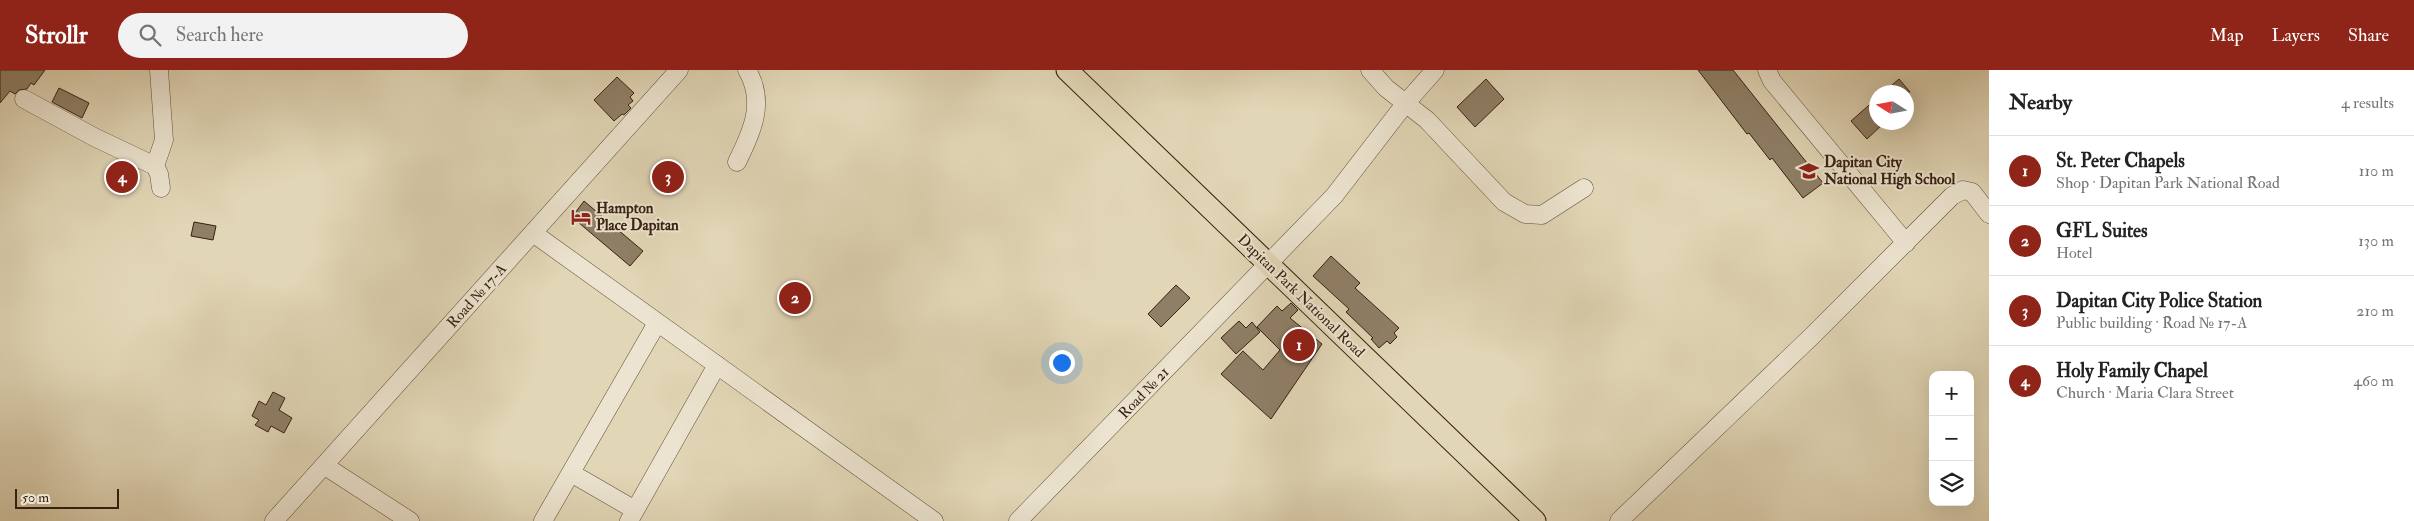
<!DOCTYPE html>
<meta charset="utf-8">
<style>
body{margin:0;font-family:"IM FELL Double Pica",serif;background:#f2f2f2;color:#222}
.controls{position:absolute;right:15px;bottom:15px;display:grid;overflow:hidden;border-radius:10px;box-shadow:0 5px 20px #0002}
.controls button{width:45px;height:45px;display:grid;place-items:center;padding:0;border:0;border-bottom:1px solid #e0e0e0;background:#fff;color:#222;font:25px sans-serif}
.compass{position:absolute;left:1869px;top:15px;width:45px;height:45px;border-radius:50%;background:#fff;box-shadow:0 5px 20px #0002;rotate:281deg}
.scale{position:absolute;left:15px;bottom:12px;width:104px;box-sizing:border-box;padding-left:5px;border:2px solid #372111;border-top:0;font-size:14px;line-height:18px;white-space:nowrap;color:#372111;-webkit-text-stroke:4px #ece4d0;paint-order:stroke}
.you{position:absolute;left:1061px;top:292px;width:18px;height:18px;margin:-12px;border:4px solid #fff;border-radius:50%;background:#1a73e8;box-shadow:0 0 0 8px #1a73e833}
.badge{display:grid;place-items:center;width:32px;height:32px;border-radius:50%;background:#8f2418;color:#fff;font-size:16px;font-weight:700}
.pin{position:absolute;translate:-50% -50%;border:2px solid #fff;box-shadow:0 1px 5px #0006}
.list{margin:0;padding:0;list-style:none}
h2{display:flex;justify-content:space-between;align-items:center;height:65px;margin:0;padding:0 20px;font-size:21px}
h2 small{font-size:16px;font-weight:400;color:#767676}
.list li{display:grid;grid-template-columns:32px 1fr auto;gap:15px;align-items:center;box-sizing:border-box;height:70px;padding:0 20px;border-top:1px solid #e0e0e0}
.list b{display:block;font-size:19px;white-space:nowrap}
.list p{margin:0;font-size:16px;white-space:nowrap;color:#767676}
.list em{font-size:16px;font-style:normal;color:#767676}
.icon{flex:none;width:28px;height:28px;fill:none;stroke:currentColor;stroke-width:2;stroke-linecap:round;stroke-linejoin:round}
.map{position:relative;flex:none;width:1989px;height:451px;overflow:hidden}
header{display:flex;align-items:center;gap:30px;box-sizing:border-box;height:70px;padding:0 25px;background:#8f2418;color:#fff}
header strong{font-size:24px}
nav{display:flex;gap:28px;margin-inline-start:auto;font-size:18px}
.search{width:350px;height:45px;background:#f2f2f2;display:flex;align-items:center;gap:12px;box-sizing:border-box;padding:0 18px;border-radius:28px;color:#767676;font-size:19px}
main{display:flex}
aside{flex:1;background:#fff}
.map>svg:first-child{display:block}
</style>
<header>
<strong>Strollr</strong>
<div class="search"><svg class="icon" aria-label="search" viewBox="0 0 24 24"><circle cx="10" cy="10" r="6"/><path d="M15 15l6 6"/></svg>Search here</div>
<nav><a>Map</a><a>Layers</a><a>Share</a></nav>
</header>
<main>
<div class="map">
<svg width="1989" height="451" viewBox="0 0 1989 451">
<rect width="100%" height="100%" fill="#e1d6b6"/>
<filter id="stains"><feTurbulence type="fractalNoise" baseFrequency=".004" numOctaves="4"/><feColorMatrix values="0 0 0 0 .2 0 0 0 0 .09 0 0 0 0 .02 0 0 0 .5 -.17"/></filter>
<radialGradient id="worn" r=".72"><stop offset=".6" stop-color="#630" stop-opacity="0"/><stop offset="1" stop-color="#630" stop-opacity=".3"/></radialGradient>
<g fill="#8f7f67" stroke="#372111">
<path d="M0 0H45L34 15 31 13 27 19 19 20 15 24 10 21 0 33Z"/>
<path d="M1698 0H1733L1823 113 1803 128 1772 88 1770 90 1749 63 1747 64Z"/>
<path d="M617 7 634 23 630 27 633 31 628 35 631 38 624 45 622 44 614 51 594 30Z"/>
<path d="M1486 9 1504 29 1475 57 1457 37Z"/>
<path d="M1899 9 1910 22H1884Z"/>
<path d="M59 18 89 33 82 48 52 32Z"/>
<path d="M1876 29V52H1885L1867 69 1851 51Z"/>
<path d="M128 95 137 102 132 113 126 118H118L115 120 108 112 111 102 116 96Z"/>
<path d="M584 131 643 181 630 196 572 147Z"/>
<path d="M194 152 216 156 213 170 191 166Z"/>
<path d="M1331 186 1360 213 1355 218 1399 258 1394 263 1397 267 1390 274 1387 271 1379 278 1371 269 1373 268 1346 242 1349 239 1313 206Z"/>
<path d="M1176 215 1190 228 1161 257 1148 244Z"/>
<path d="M1291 233 1298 240 1290 248 1322 274 1271 349 1221 304 1243 281 1263 300 1280 280 1257 257 1277 236 1282 241Z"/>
<path d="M1239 251 1246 258 1252 252 1260 262 1236 284 1221 268Z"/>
<path d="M273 322 285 328 279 340 292 348 284 363 271 356 268 362 255 355 259 350 252 346 259 331 266 335Z"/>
</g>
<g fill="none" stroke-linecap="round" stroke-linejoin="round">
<defs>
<g id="minor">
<path d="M1370 0 1386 18 1427 50 1504 132 1525 144 1542 145 1584 118"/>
<path d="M1767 0 1772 11 1906 173"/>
<path d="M24 29 94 67 155 96 159 104 161 118"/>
<path d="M737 92C752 62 766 32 747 0"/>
<path d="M155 96 164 70 159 0"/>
<path d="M533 163 934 451"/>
<path d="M325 396 410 451"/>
<path d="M571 403 635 440"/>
<path d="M274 451 679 0"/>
<path d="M543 451 657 253"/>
<path d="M629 451 717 295"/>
<path d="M1018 451 1334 126 1405 34 1435 0"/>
<path d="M1619 451 1812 266 1952 126 1963 120 1972 122 1989 144"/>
</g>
<path id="major" d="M1067 0 1535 451"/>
</defs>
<use href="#minor" stroke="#624e3a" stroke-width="19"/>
<use href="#major" stroke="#372111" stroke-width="23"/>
<use href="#minor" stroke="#ece4d0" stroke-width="18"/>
<use href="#major" stroke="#e1d6b6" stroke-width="21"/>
</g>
<defs>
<symbol id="school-bare" viewBox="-9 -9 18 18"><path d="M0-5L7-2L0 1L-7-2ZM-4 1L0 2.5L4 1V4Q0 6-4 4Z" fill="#8f2418" stroke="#ece4d0" stroke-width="2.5" paint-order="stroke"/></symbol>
<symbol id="hotel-bare" viewBox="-9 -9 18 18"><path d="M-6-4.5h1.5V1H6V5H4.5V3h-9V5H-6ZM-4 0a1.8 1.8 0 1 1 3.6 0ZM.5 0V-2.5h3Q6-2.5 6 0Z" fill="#8f2418" stroke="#ece4d0" stroke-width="2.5" paint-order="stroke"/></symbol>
</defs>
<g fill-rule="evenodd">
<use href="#school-bare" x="1795" y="87" width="28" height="28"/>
<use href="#hotel-bare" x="567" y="133" width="28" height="28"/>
</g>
<g text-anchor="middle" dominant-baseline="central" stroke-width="4" stroke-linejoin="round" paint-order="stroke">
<g font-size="15" font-weight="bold" fill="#372111" stroke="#ece4d0" text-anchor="start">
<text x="1824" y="92">Dapitan City<tspan x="1824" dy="17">National High School</tspan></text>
<text x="596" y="138">Hampton<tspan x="596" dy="17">Place Dapitan</tspan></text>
</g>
<g font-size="15" fill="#372111" stroke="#ece4d0">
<text transform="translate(477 226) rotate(-48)">Road № 17-A</text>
<text transform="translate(1301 226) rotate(44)">Dapitan Park National Road</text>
<text transform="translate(1144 323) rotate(-46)">Road № 21</text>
</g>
</g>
<rect width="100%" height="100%" filter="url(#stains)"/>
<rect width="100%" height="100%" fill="url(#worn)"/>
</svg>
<div class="controls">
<button>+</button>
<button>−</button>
<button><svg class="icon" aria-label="layers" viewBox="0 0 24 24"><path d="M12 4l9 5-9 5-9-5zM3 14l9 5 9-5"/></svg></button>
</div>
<svg class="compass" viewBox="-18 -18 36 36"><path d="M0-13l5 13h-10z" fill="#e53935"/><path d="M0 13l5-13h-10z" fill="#767676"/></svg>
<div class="scale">50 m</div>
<div class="you"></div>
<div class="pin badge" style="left:1299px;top:275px">1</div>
<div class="pin badge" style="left:795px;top:228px">2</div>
<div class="pin badge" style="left:668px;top:107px">3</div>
<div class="pin badge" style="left:122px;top:107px">4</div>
</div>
<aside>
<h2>Nearby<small>4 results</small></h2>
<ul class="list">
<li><span class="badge">1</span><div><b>St. Peter Chapels</b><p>Shop · Dapitan Park National Road</p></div><em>110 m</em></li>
<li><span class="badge">2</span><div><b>GFL Suites</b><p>Hotel</p></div><em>130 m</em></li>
<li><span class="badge">3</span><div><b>Dapitan City Police Station</b><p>Public building · Road № 17-A</p></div><em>210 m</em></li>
<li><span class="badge">4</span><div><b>Holy Family Chapel</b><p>Church · Maria Clara Street</p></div><em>460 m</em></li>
</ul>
</aside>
</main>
